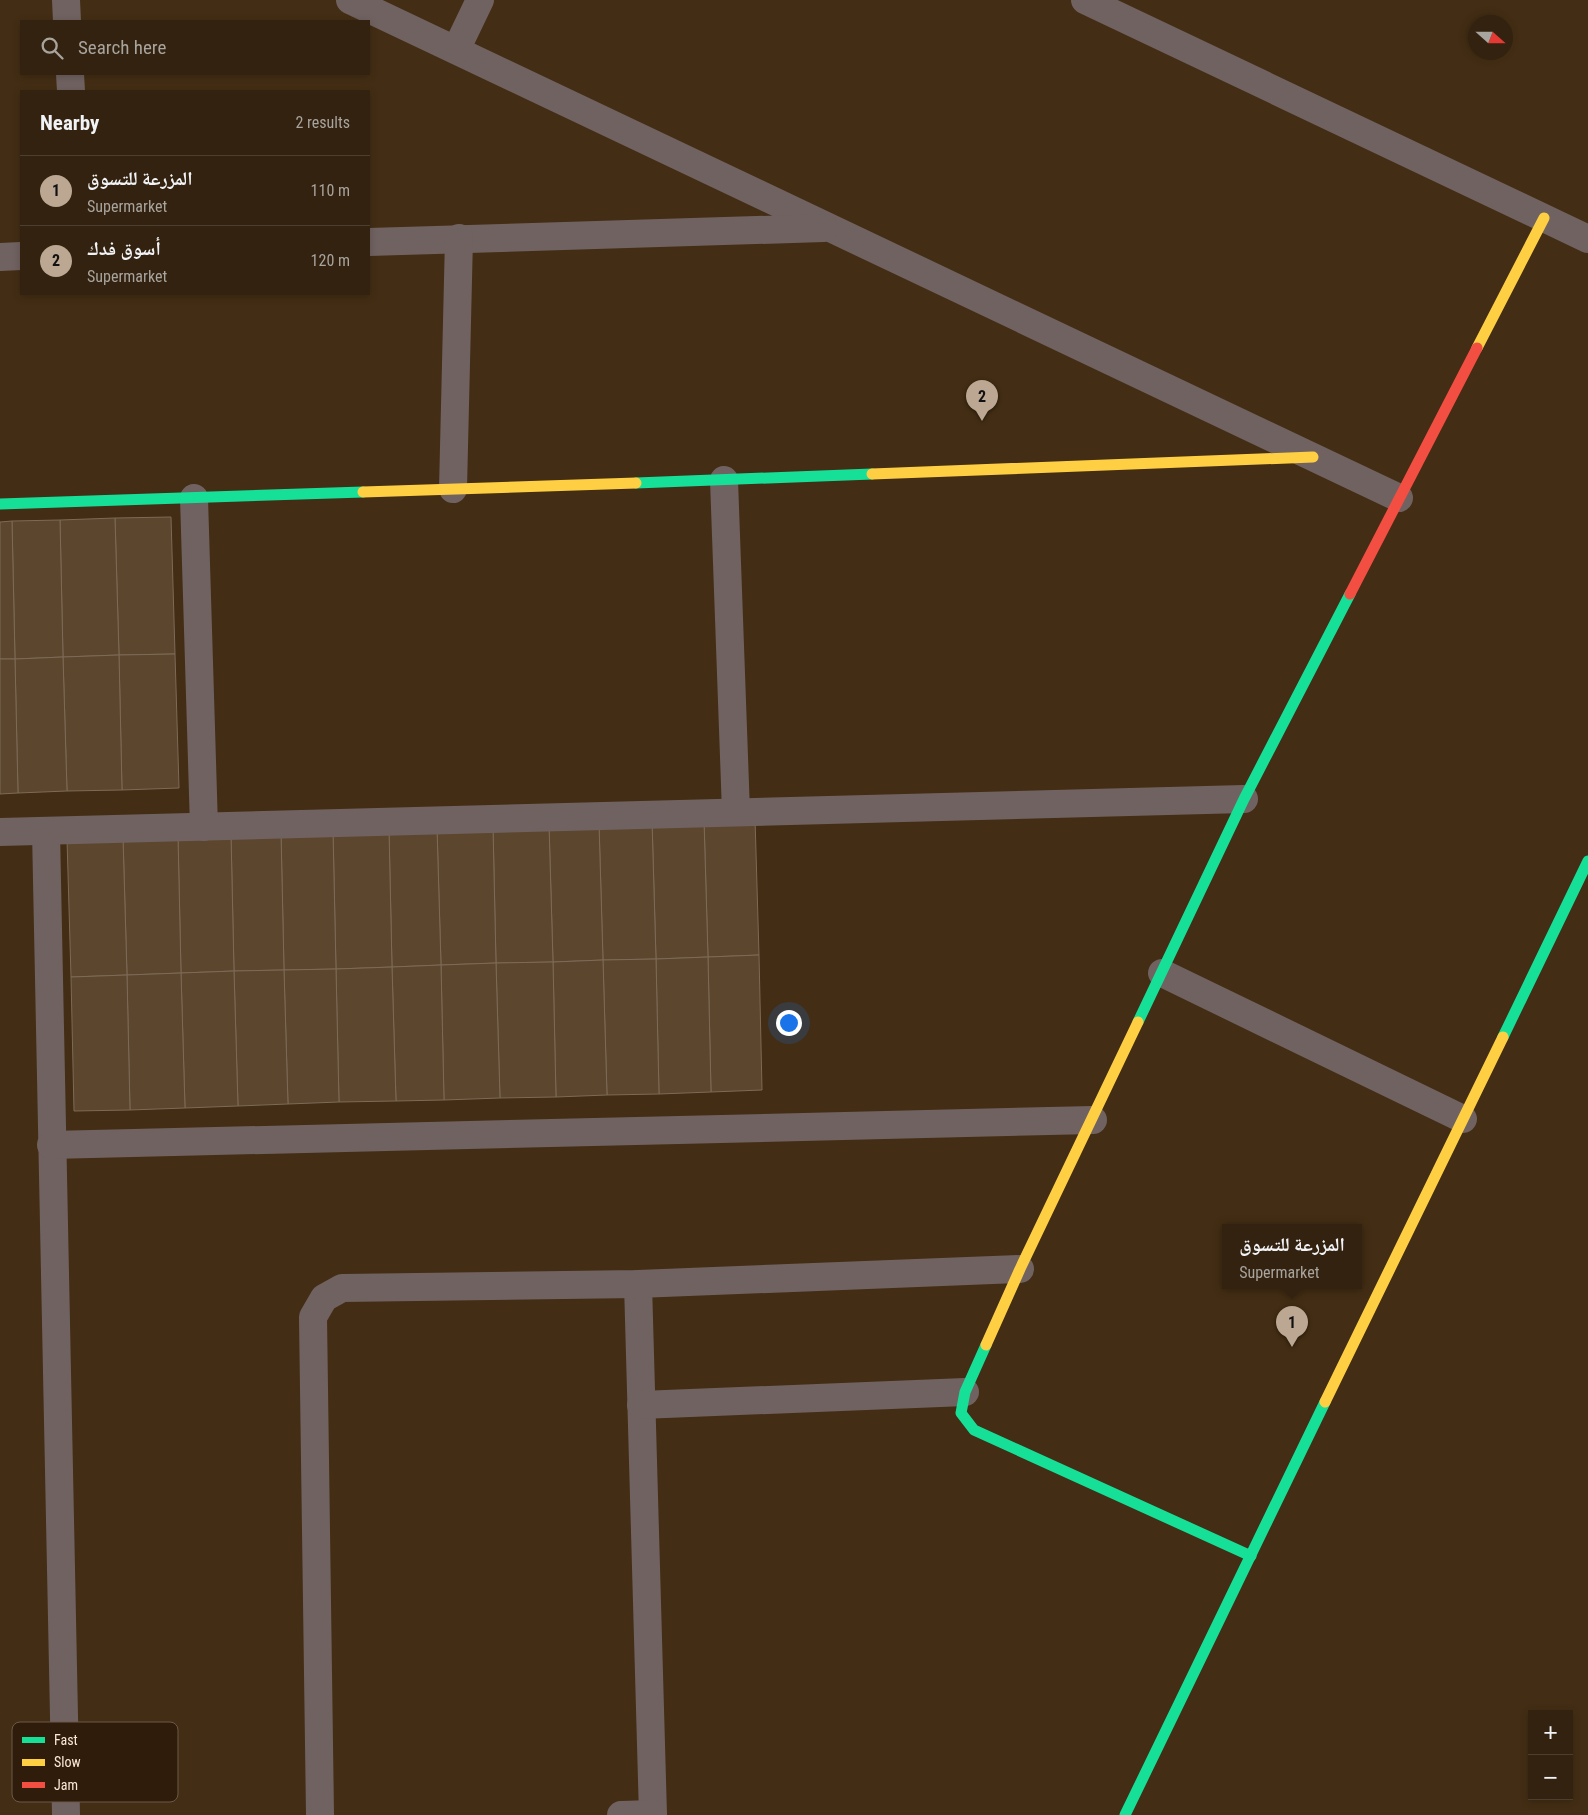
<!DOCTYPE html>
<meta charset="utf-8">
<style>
body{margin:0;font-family:"Roboto Condensed","Noto Naskh Arabic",sans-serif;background:#3a2a18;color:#f1f3f6}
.controls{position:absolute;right:15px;bottom:15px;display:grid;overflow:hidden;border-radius:0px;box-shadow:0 2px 8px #0003}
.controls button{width:45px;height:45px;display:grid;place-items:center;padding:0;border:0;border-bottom:1px solid #4d3f2f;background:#32220f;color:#f1f3f6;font:25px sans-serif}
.compass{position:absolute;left:1468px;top:15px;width:45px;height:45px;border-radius:50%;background:#32220f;box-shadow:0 2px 8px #0003;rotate:111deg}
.you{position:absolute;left:788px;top:1022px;width:18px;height:18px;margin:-12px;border:4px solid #fff;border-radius:50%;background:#1a73e8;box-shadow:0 0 0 8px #1a73e833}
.badge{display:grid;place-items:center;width:32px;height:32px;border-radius:50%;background:#bca792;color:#111;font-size:16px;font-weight:700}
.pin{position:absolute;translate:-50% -41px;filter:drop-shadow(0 1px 2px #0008)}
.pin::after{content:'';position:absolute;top:26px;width:18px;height:15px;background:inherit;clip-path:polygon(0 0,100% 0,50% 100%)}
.popup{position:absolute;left:1222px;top:1224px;width:140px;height:65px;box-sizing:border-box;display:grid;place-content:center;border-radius:0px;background:#32220f;filter:drop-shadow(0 1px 4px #0005);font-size:16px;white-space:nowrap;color:#a8a49e}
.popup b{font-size:19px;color:#f1f3f6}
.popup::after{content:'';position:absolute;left:50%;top:100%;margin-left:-10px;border:10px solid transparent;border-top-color:#32220f}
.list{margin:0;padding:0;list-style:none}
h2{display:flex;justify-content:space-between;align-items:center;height:65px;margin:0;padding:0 20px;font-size:21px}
h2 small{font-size:16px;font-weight:400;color:#a8a49e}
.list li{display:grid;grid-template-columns:32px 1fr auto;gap:15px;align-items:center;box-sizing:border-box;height:70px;padding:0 20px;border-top:1px solid #4d3f2f}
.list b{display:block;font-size:19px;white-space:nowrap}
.list p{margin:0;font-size:16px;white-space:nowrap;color:#a8a49e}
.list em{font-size:16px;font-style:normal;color:#a8a49e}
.icon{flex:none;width:28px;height:28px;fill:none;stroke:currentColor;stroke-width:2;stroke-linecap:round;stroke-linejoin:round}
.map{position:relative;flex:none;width:1588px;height:1815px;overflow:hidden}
.search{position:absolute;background:#32220f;box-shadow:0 2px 8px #0003;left:20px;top:20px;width:350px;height:55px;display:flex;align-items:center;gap:12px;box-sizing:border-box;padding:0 18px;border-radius:0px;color:#a8a49e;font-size:19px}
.panel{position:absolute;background:#32220f;box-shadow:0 2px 8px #0003;left:20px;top:90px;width:350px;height:205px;border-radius:0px}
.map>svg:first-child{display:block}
</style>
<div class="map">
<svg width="1588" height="1815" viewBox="0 0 1588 1815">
<rect width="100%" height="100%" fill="#432d14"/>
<g fill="#5c462e" stroke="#7d6a57">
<path d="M171 517 175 654 119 655 115 518Z"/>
<path d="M115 518 119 655 63 657 60 520Z"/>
<path d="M60 520 63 657 15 659 12 521Z"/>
<path d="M12 521 15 659H0V522Z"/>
<path d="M175 654 179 788 122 790 119 655Z"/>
<path d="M119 655 122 790 67 791 63 657Z"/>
<path d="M63 657 67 791 18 793 15 659Z"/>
<path d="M0 659H15L18 793 0 794Z"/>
<path d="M755 818 759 955 708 957 704 820Z"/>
<path d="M704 820 708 957 656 959 652 821Z"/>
<path d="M652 821 656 959 603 960 599 824Z"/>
<path d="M599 824 603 960 553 962 549 825Z"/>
<path d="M549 825 553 962 496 963 493 827Z"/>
<path d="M493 827 496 963 441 965 437 828Z"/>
<path d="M437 828 441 965 392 967 389 830Z"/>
<path d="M389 830 392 967 336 969 333 831Z"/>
<path d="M333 831 336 969 284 970 281 833Z"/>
<path d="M281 833 284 970 234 971 231 835Z"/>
<path d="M231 835 234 971 181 973 178 836Z"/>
<path d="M178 836 181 973 127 975 123 838Z"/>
<path d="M123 838 127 975 71 977 67 839Z"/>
<path d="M759 955 762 1090 711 1092 708 957Z"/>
<path d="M708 957 711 1092 659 1094 656 959Z"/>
<path d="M656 959 659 1094 607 1095 603 960Z"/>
<path d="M603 960 607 1095 556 1097 553 962Z"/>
<path d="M553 962 556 1097 500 1098 496 963Z"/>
<path d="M496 963 500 1098 444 1100 441 965Z"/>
<path d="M441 965 444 1100 396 1101 392 967Z"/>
<path d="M392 967 396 1101 339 1102 336 969Z"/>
<path d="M336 969 339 1102 288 1104 284 970Z"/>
<path d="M284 970 288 1104 238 1106 234 971Z"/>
<path d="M234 971 238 1106 185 1108 181 973Z"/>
<path d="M181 973 185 1108 130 1110 127 975Z"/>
<path d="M127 975 130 1110 74 1111 71 977Z"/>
</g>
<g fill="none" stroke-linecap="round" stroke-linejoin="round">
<g stroke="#706261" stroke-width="28">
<path d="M66 0 67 21"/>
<path d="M350 0 1399 498"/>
<path d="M1085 0 1588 239"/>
<path d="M456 50 480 0"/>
<path d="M70 74 71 91"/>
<path d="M369 242 824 228"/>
<path d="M0 257 21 256"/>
<path d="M724 480 736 812"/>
<path d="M453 489 459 238"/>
<path d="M194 498 204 827"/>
<path d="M46 831 66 1815"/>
<path d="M0 832 1244 799"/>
<path d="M1162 973 1463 1119"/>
<path d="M51 1145 1093 1120"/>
<path d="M638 1284 653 1815"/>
<path d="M641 1405 965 1392"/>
<path d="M320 1815 313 1317 324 1298 342 1288 638 1284 1020 1269"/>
<path d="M621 1815 653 1814"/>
</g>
<g stroke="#16e098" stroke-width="11">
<path d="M636 483 872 474"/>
<path d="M0 504 363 492"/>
<path d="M1138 1022 1244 799 1350 594"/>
<path d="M1503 1037 1588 861"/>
<path d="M986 1345 965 1392 961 1413 974 1430 1251 1556"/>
<path d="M1125 1815 1325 1402"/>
</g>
<g stroke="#ffcf43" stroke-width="11">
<path d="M1477 348 1544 218"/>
<path d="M872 474 1313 457"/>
<path d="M363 492 636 483"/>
<path d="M986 1345 1020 1269 1138 1022"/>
<path d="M1325 1402 1503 1037"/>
</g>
<path stroke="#f24e42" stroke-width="11" d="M1350 594 1477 348"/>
</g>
<rect x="12" y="1722" width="166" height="80" rx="8" fill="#2f1c0b" stroke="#6d5948" stroke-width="1"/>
<rect x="22" y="1737" width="23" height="6" fill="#16e098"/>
<rect x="22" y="1759" width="23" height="7" fill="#ffcf43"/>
<rect x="22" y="1782" width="23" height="6" fill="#f24e42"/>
<g font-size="14" fill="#fde8d6">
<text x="54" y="1745">Fast</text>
<text x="54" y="1767">Slow</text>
<text x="54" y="1790">Jam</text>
</g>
</svg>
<div class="controls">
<button>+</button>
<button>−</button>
</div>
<svg class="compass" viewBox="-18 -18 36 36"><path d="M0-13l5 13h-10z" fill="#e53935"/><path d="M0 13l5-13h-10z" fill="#a8a49e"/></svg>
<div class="you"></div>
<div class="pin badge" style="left:1292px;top:1347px">1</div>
<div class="popup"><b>المزرعة للتسوق</b>Supermarket</div>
<div class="pin badge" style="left:982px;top:421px">2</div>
<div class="search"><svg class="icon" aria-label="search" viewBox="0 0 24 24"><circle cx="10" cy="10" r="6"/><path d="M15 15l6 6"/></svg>Search here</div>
<section class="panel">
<h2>Nearby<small>2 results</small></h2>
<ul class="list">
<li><span class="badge">1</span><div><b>المزرعة للتسوق</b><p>Supermarket</p></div><em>110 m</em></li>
<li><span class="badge">2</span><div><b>أسوق فدك</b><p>Supermarket</p></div><em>120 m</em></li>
</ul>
</section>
</div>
